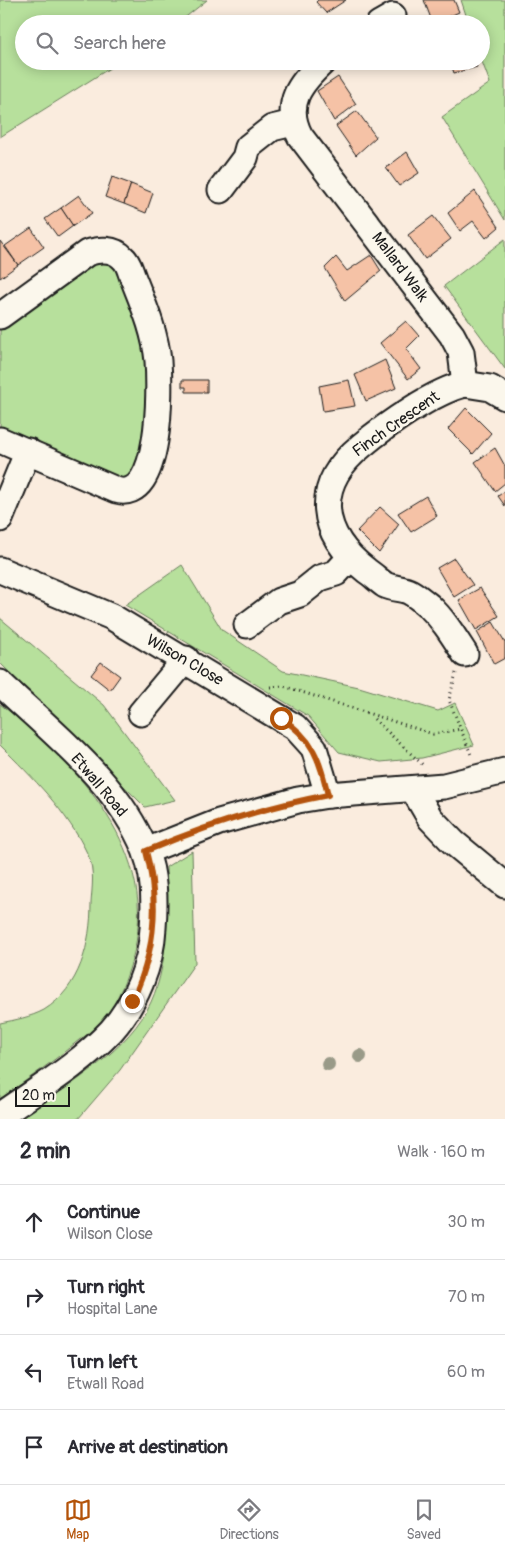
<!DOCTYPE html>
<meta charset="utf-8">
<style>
body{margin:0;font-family:Pangolin,sans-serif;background:#f7f7f7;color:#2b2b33}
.scale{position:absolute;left:15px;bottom:12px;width:55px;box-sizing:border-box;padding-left:5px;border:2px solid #1c1c1c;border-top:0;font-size:14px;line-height:18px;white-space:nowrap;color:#1c1c1c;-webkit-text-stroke:4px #fbf7ec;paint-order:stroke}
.stop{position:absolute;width:15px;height:15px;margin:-11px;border:4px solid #b45309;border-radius:50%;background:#fff}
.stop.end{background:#b45309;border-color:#fff;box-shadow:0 1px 5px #0008}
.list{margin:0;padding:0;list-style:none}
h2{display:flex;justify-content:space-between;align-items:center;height:65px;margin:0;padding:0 20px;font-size:21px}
h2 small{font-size:16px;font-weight:400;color:#7c7c81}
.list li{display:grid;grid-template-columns:32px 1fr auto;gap:15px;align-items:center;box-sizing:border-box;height:75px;padding:0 20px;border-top:1px solid #e1e1e2}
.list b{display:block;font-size:19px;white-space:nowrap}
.list p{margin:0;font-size:16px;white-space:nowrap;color:#7c7c81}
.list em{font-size:16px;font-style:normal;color:#7c7c81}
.icon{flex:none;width:28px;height:28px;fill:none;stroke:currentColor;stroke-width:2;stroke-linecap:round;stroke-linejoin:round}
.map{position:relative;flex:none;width:505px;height:1119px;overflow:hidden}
.search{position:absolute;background:#fff;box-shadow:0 2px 12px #0003;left:15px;right:15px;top:15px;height:55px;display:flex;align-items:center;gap:12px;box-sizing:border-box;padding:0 18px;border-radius:28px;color:#7c7c81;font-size:19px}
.sheet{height:365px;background:#fff}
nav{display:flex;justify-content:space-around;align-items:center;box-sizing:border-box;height:70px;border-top:1px solid #e1e1e2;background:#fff;font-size:14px;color:#7c7c81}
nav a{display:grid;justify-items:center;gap:2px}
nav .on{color:#b45309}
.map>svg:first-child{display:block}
</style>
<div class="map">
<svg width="505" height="1119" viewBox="0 0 505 1119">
<rect width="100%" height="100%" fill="#faecde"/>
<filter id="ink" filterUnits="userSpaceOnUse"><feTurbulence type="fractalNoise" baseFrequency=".02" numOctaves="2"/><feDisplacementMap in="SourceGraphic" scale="10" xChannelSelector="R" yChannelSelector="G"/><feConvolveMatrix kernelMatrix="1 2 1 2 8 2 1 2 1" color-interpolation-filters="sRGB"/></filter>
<g filter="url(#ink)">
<g fill="#b7e09c" stroke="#6a7e5c">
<path d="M0 0H207L177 24H24V61H121L0 137Z"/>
<path d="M461 0H505V220L442 117 490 83 481 59V24H469Z"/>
<path d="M505 239V369L444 286Z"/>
<path d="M96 261 109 263 119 273 145 340 149 412 138 465 127 479H121L0 431V327Z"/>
<path d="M182 565 222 630 283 671 359 687 438 711 455 703 474 745 422 758 381 762 339 752 308 716 125 605Z"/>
<path d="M0 618 104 705 175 800 145 807 0 663Z"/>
<path d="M0 704C77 764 163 853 132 960 125 984 115 1008 97 1027 92 1032 85 1036 79 1040 54 1061 27 1080 0 1099V1023C15 1020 31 1017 44 1010 80 988 91 943 91 903 92 887 95 871 88 855 68 812 32 777 0 745Z"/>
<path d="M192 851 195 963 120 1070 78 1119H20C63 1089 121 1056 147 1010 170 968 167 913 166 867Z"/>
</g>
<g fill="#f5c2a6" stroke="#1c1c1c">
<path d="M318 0H346L326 13 316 2Z"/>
<path d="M424 0H454L459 12 433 24Z"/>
<path d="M458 17 461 24H444V23Z"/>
<path d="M450 61H475L477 67 454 73Z"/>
<path d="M338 77 356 104 334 121 317 91Z"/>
<path d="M357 111 376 137 356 155 336 126Z"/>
<path d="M407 152 419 173 399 186 386 168Z"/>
<path d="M112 177 131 184 124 204 105 197Z"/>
<path d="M131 184 153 193 146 213 124 204Z"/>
<path d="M475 191 499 227 486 238 473 221 460 231 448 213Z"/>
<path d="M79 195 92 213 73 226 61 208Z"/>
<path d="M61 208 73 226 58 237 45 219Z"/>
<path d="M433 216 451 239 425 259 408 235Z"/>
<path d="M31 228 44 247 18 265 5 246Z"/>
<path d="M0 241 18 265 0 278Z"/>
<path d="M371 255 381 271 345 301 325 268 336 257 347 271Z"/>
<path d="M406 321 419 336 406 349 421 369 408 379 380 343Z"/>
<path d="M385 360 396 388 366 401 355 375Z"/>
<path d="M182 380H207V392H186V387H182Z"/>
<path d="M349 380 355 406 323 411 319 386Z"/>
<path d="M466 408 491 433 473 454 448 429Z"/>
<path d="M495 448 505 466V483L495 491 475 462Z"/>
<path d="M505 491V506L498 496Z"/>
<path d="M426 496 437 516 411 532 398 513Z"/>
<path d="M380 507 399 524 379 553 357 531Z"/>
<path d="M454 558 473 585 454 597 437 568Z"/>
<path d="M480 588 499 616 476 630 459 600Z"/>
<path d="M493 622 505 642V658L494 664 477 632Z"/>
<path d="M101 662 120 676 110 690 91 675Z"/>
</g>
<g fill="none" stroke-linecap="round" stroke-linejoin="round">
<defs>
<g id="minor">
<path d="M379 24 393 16"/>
<path d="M324 61C300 83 283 104 300 136L452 335 461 352 465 384 490 388 505 397"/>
<path d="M221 190 245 158 248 147 272 128 293 123"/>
<path d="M0 316 87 253C99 249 114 248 123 258 129 263 130 271 133 278 144 306 155 331 158 361 160 387 162 504 116 490L0 440"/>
<path d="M0 519 28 451"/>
<path d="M0 570 112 617 295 727 314 748 328 795"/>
<path d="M247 625 279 601 300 594 320 578 336 573 350 558"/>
<path d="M465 654C454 637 444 620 429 606 423 601 417 596 410 592 403 588 393 589 385 585 379 581 373 575 367 571 319 534 312 486 361 446 386 425 434 391 465 384"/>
<path d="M0 683C51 732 118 782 145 850 155 875 155 902 153 928 151 965 136 1003 111 1031 79 1065 38 1089 0 1116"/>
<path d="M141 713 186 659"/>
<path d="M413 789 430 818 454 843 505 885"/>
<path d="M146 851 219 822 298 800 328 795 444 786 505 771"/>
</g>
</defs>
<use href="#minor" stroke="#1c1c1c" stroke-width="29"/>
<g stroke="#1c1c1c" stroke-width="3" stroke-dasharray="1 4" stroke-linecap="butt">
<path d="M456 673 449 700 472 757"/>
<path d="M270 687 283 686 433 734 461 729"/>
<path d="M374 719 424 766"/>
</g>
<use href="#minor" stroke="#fbf7ec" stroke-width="25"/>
</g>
<g fill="#999a88">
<circle cx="360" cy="1056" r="7"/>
<circle cx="328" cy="1064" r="7"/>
</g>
</g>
<g fill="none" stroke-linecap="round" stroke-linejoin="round" filter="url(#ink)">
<path stroke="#b45309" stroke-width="6" d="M132 1001C155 953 160 903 146 851 205 826 265 807 328 795 319 759 314 739 281 718"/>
</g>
<g text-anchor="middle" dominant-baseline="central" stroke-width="5" stroke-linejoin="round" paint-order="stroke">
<g font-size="16" fill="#1c1c1c" stroke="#fbf7ec">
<text transform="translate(400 267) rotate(53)">Mallard Walk</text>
<text transform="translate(396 424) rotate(-35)">Finch Crescent</text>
<text transform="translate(185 660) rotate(30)">Wilson Close</text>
<text transform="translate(99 785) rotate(50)">Etwall Road</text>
</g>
</g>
</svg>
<div class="scale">20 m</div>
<div class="stop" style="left:281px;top:718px"></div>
<div class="stop end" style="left:132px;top:1001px"></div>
<div class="search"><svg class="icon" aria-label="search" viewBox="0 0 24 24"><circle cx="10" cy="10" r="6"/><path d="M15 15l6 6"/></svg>Search here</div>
</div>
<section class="sheet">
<h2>2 min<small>Walk · 160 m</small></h2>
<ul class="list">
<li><svg class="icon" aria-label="ahead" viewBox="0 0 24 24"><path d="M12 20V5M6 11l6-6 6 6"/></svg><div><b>Continue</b><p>Wilson Close</p></div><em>30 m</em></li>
<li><svg class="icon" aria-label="right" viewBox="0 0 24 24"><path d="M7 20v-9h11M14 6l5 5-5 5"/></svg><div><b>Turn right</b><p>Hospital Lane</p></div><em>70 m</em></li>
<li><svg class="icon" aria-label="left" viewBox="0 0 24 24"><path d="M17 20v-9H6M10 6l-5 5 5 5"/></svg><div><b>Turn left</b><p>Etwall Road</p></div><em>60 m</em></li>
<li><svg class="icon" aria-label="arrive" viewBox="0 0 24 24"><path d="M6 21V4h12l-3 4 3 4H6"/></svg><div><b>Arrive at destination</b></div></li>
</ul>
</section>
<nav>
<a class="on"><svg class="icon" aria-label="map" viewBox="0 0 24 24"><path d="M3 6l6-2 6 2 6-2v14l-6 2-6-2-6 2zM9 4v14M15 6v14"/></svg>Map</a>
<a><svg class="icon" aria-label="directions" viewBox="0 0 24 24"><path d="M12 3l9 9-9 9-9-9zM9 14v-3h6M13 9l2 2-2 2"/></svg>Directions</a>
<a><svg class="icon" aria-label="saved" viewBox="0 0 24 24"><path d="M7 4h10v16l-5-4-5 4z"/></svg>Saved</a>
</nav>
